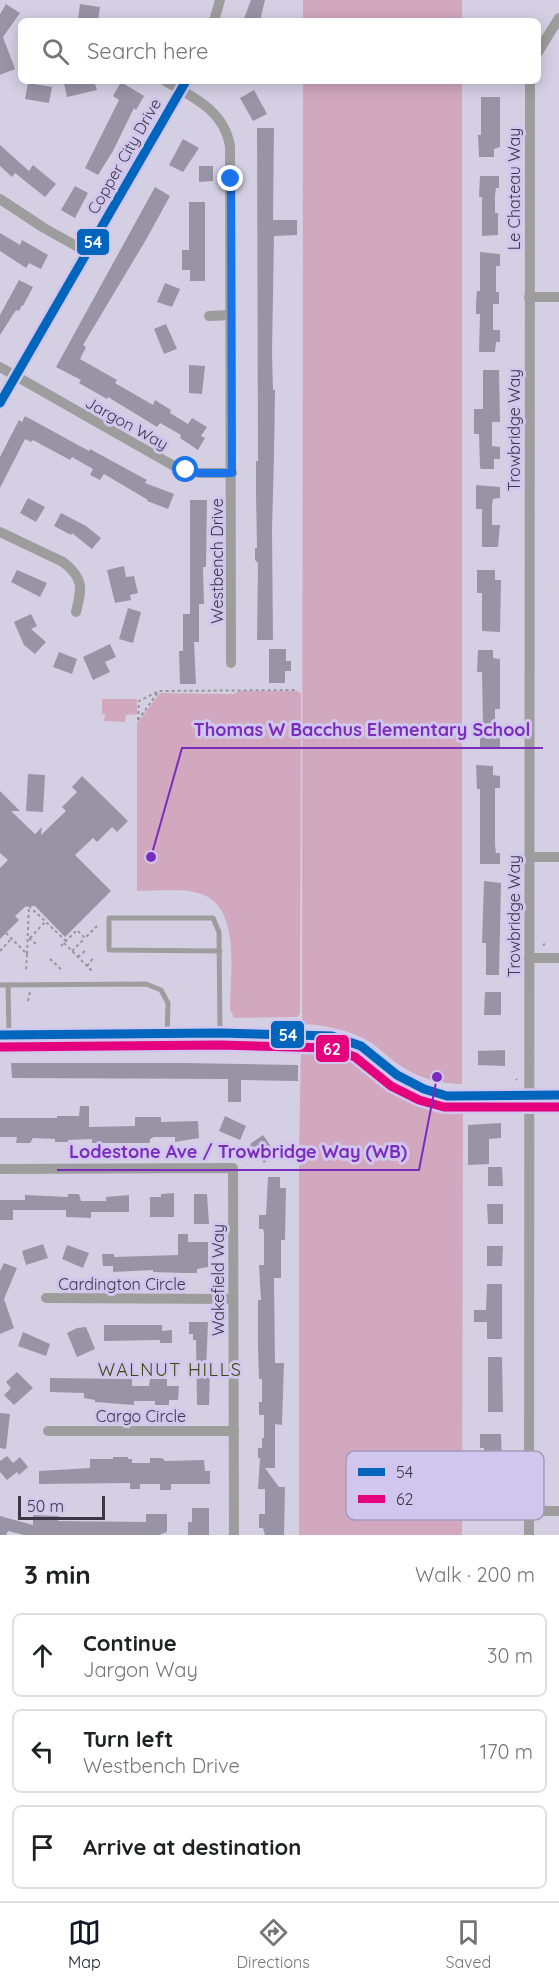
<!DOCTYPE html>
<meta charset="utf-8">
<style>
body{margin:0;font-family:Quicksand,sans-serif;background:#f2f2f2;color:#202124}
.scale{position:absolute;left:18px;bottom:15px;width:87px;box-sizing:border-box;padding-left:6px;border:3px solid #3b3746;border-top:0;font-size:16px;line-height:21px;white-space:nowrap;color:#3b3746;-webkit-text-stroke:4px #d1c6ed;paint-order:stroke}
.stop{position:absolute;width:18px;height:18px;margin:-14px;border:4px solid #1a73e8;border-radius:50%;background:#fff}
.stop.end{background:#1a73e8;border-color:#fff;box-shadow:0 2px 6px #0008}
.list{margin:0;padding:0;list-style:none}
h2{display:flex;justify-content:space-between;align-items:center;height:78px;margin:0;padding:0 24px;font-size:26px}
h2 small{font-size:20px;font-weight:400;color:#757577}
.list li{display:grid;grid-template-columns:39px 1fr auto;gap:18px;align-items:center;box-sizing:border-box;height:84px;margin:0 12px 12px;padding:0 12px;border:2px solid #e0e0e0;border-radius:9px}
.list b{display:block;font-size:22px;white-space:nowrap}
.list p{margin:0;font-size:20px;white-space:nowrap;color:#757577}
.list em{font-size:20px;font-style:normal;color:#757577}
.icon{flex:none;width:33px;height:33px;fill:none;stroke:currentColor;stroke-width:2;stroke-linecap:round;stroke-linejoin:round}
.map{position:relative;flex:none;width:559px;height:1535px;overflow:hidden}
.search{position:absolute;background:#fff;box-shadow:0 3px 15px #0003;left:18px;right:18px;top:18px;height:66px;display:flex;align-items:center;gap:15px;box-sizing:border-box;padding:0 21px;border-radius:9px;color:#757577;font-size:22px}
.sheet{height:366px;background:#fff}
nav{display:flex;justify-content:space-around;align-items:center;box-sizing:border-box;height:84px;border-top:2px solid #e0e0e0;background:#fff;font-size:16px;color:#757577}
nav a{display:grid;justify-items:center;gap:3px}
nav .on{color:#111827}
.map>svg:first-child{display:block}
</style>
<div class="map">
<svg width="559" height="1535" viewBox="0 0 559 1535">
<rect width="100%" height="100%" fill="#d5cfe4"/>
<g fill="#d2a8be">
<rect x="303" y="0" width="159" height="21"/>
<path d="M303 81H462V1084C440 1084 418 1078 399 1065 389 1058 380 1049 370 1042 349 1030 326 1025 302 1024Z"/>
<path d="M240 691H298L301 694 300 1014 297 1017 234 1018 230 1009C230 975 242 904 198 893 179 888 157 891 137 891V723L160 693 233 694Z"/>
<path d="M102 699H137V714L126 715 125 722 104 721 105 714H102Z"/>
<path d="M301 1045C348 1044 357 1064 392 1086 414 1099 437 1105 463 1105L462 1535H299V1154Z"/>
</g>
<g fill="#9994a5">
<path d="M251 0H265L260 21H243Z"/>
<path d="M6 4 20 13 3 37 15 69 0 75V14Z"/>
<path d="M80 4 100 7 98 21 78 19Z"/>
<path d="M70 81H94L97 90 67 97 64 83Z"/>
<path d="M121 82 144 96 136 110 134 108 113 151 98 175 85 168 119 100 113 96Z"/>
<path d="M28 83 52 87 49 103 25 99Z"/>
<path d="M254 90 267 114 253 121 240 98Z"/>
<path d="M481 97H500V147L494 149V157H479L478 135H481Z"/>
<path d="M257 128H274L273 220H297V235L274 236 272 353 273 390H275L274 457 272 530 273 640H257L258 563 255 560V548H257L256 494V461H258Z"/>
<path d="M183 139 199 148 183 172 169 165Z"/>
<path d="M0 145 29 171 33 165 56 184 45 197 15 173 12 177 0 166Z"/>
<path d="M199 166H213V181L199 182Z"/>
<path d="M480 176H499V188H496L495 195V213H498V235L482 236V197H479Z"/>
<path d="M75 186 88 193 75 218 61 210Z"/>
<path d="M155 187 170 196 147 238 83 345 86 347 80 359 117 380 115 383 153 405 155 400 171 410 170 413 188 424 192 418 207 427 201 436 205 438 198 450 180 438 181 435 160 423 157 427 108 397 107 399 79 383 81 380 56 367Z"/>
<path d="M189 202H205V281H190V270H182V250H189Z"/>
<path d="M0 233 20 245 22 240 48 255 41 269 29 263 26 268 0 251Z"/>
<path d="M480 252 500 254V266H496V292H499V304H493V330H500V342H496L495 352H479L480 314H476V303L477 291H480Z"/>
<path d="M19 280 33 287 23 306 22 305 19 311 16 310 0 335V315Z"/>
<path d="M165 283 180 289 172 307 157 302Z"/>
<path d="M166 324 177 349 164 354 154 329Z"/>
<path d="M189 365 205 366 202 394 189 393Z"/>
<path d="M483 370H499L500 422H492V446L500 447V459H494V469H481L480 467 479 434H474V409H483Z"/>
<path d="M25 416 89 451 90 449 123 467 147 480 145 483 174 494 168 509 147 501 148 500 104 474 100 480 90 475 93 469 72 457 70 460 33 440 31 442 25 439 0 488V457L19 420 22 422Z"/>
<path d="M476 485 500 487V498L493 499 492 506V525H500L498 547H482V509H476Z"/>
<path d="M28 498 45 507 36 522 20 513Z"/>
<path d="M190 500H207L206 567H203L204 604H199V642H194L196 684H180L179 651H183V614H190Z"/>
<path d="M61 513 86 526 101 538 92 549 72 533 71 535 54 526Z"/>
<path d="M124 566 126 577 134 576 138 593 130 595 131 600 115 603 107 570Z"/>
<path d="M17 570 47 583 40 597 11 582Z"/>
<path d="M477 570H495V580H501L500 632 482 631V593H477Z"/>
<path d="M128 608 141 612 133 643 119 639Z"/>
<path d="M31 614 37 626 31 629 46 642 35 654 24 645 14 622Z"/>
<path d="M110 644 116 657 105 662 110 672 93 680 83 657Z"/>
<path d="M269 649H286V661H291V671H285V683H269Z"/>
<path d="M478 650H493V658L500 659V709H495V728L497 736H500V748H480V725H483L482 672H477Z"/>
<path d="M59 652 77 659 72 674 53 667Z"/>
<path d="M476 765 493 766V775L500 776V788H495V845L496 853H500V864H480V789H477Z"/>
<path d="M28 774 45 775 43 812 26 811Z"/>
<path d="M82 776 128 821 117 832 112 827 97 842 93 838 75 855 111 891 65 937 35 906H29L25 907 15 916 19 920 0 939V868L8 860 0 853V791L20 811H11L35 834 42 827 41 835 66 811 62 807 77 792 72 787Z"/>
<path d="M484 881 501 883 499 975H486V943H482Z"/>
<path d="M485 992H501V1015H484Z"/>
<path d="M505 1050V1066L478 1065V1051Z"/>
<path d="M11 1063H185L298 1065V1081L241 1080V1102H228V1079L12 1078Z"/>
<path d="M80 1106H89V1127L135 1126V1117H161V1122L198 1121 199 1138 175 1142V1137H154L150 1139V1143H92V1139L68 1140V1142H55V1139L33 1138 30 1143H16L17 1137H0V1118H57V1116H79Z"/>
<path d="M225 1116 246 1126 240 1140 219 1131Z"/>
<path d="M501 1123V1138L489 1139V1164L468 1165V1125Z"/>
<path d="M263 1135 276 1154 264 1163 250 1144Z"/>
<path d="M488 1167H502L503 1186H488Z"/>
<path d="M268 1177H280V1188H286L285 1240H281V1278H274L275 1363H284L282 1425 275 1424V1468H265L279 1487H285L284 1535H265L263 1528H259V1514H265V1489H258L260 1458H258V1448H262V1438H264V1415H259V1402H262V1379H259L258 1348V1300H261L259 1265H264V1233L263 1229H259V1215H266Z"/>
<path d="M174 1193V1217H150V1197H161V1194Z"/>
<path d="M68 1194H79L81 1201H106V1197L129 1195V1212H91V1218L66 1217V1210H13V1220H0V1200H25V1195L68 1197Z"/>
<path d="M194 1194H207L209 1224H194Z"/>
<path d="M487 1204H503V1224H488Z"/>
<path d="M178 1234H188V1242H208V1267L197 1269V1273H183L153 1272V1270L113 1272V1266H103L102 1254H114V1257L178 1255Z"/>
<path d="M43 1244 48 1258 26 1265 22 1251Z"/>
<path d="M67 1245 89 1253 83 1268 62 1259Z"/>
<path d="M487 1246H503L502 1266H487Z"/>
<path d="M4 1263 17 1268 4 1299 14 1328 0 1334V1271Z"/>
<path d="M487 1284H502V1339H487V1322H474V1310H486Z"/>
<path d="M189 1322H208L206 1371H210L209 1405H197L196 1340H193V1334H189Z"/>
<path d="M104 1325H162V1331L172 1330V1343H160V1340L104 1341Z"/>
<path d="M86 1327 95 1349 77 1357 67 1333 77 1328Z"/>
<path d="M23 1332 50 1344 46 1356 18 1346Z"/>
<path d="M488 1357H502L503 1412H488Z"/>
<path d="M17 1372 33 1388 14 1405 4 1395 11 1388 6 1382Z"/>
<path d="M50 1378 132 1379V1386H149L150 1379H167V1386H179L178 1400H169V1405H155V1401H134V1405L95 1402V1400L84 1398V1393L50 1392Z"/>
<path d="M0 1413 10 1414 6 1449 0 1448Z"/>
<path d="M480 1434H501L503 1485 474 1484V1469H484V1448H480Z"/>
<path d="M7 1456 13 1463 20 1457 28 1467 19 1475 17 1472 7 1480 0 1472V1461Z"/>
<path d="M113 1457H128V1459H132V1463H150V1458H162L165 1461 204 1460 205 1471H210V1484H171V1490H160V1484H140V1489H130V1483L39 1484V1471L90 1468V1459H113Z"/>
<path d="M192 1508H209V1535H188V1522H192Z"/>
<path d="M146 1514H167V1532L159 1535H24L8 1531 6 1535H0V1516L33 1525V1515L59 1516 58 1521 146 1522Z"/>
</g>
<g fill="none" stroke-linecap="round" stroke-linejoin="round">
<g stroke="#969599" stroke-width="2" stroke-dasharray="3 3" stroke-linecap="butt">
<path d="M138 720 139 701 159 691 297 690"/>
<path d="M138 720 159 691"/>
<path d="M29 906 66 941"/>
<path d="M6 933 27 954 26 971"/>
<path d="M29 938 36 944"/>
<path d="M30 938 46 921"/>
<path d="M64 943 92 971"/>
<path d="M543 945 545 944"/>
<path d="M61 946 77 930 85 938 98 925"/>
<path d="M0 951 11 939"/>
<path d="M72 951 85 938"/>
<path d="M27 954 29 906"/>
<path d="M78 957 87 949"/>
<path d="M50 959 63 971"/>
<path d="M87 966 94 957"/>
<path d="M28 1001 30 992"/>
<path d="M516 1079 517 1080"/>
<path d="M516 1110 517 1109"/>
</g>
<g stroke="#9e9d9e" stroke-width="5">
<path d="M220 951 109 950V918H213L219 932 220 1033"/>
<path d="M0 985 146 984 161 990 168 1003 167 1034"/>
<path d="M8 985 9 1034"/>
</g>
<g stroke="#9e9d9e" stroke-width="10">
<path d="M214 21 220 0"/>
<path d="M538 52 559 18"/>
<path d="M165 81C193 97 224 110 230 146L231 663"/>
<path d="M0 199 44 228 87 252"/>
<path d="M529 297H559"/>
<path d="M209 316 231 315"/>
<path d="M0 367 174 466 199 473H232"/>
<path d="M0 403 186 81"/>
<path d="M0 532 63 562C84 578 82 588 76 612"/>
<path d="M529 857H559"/>
<path d="M529 958H559"/>
<path d="M0 1035 220 1033 305 1034 332 1036 361 1046 397 1075 424 1089 447 1096 559 1095"/>
<path d="M0 1169 233 1168 234 1535"/>
<path d="M46 1298 233 1299"/>
<path d="M48 1431H234"/>
<path d="M468 1511H559"/>
<path d="M529 1535 530 81"/>
</g>
<defs>
<g id="bus-1">
<path d="M0 403 186 81"/>
<path d="M0 1035 220 1033 332 1036 361 1046 397 1075 424 1089 447 1096 559 1095"/>
</g>
<path id="bus-2" d="M0 1047 220 1045 330 1048 355 1057 391 1086 419 1100 444 1107H559"/>
</defs>
<use href="#bus-1" stroke="#d1c6ed" stroke-width="14"/>
<use href="#bus-2" stroke="#d1c6ed" stroke-width="14"/>
<use href="#bus-1" stroke="#0065bd" stroke-width="9"/>
<use href="#bus-2" stroke="#e5007d" stroke-width="9"/>
</g>
<g fill="none" stroke-linecap="round" stroke-linejoin="round">
<path stroke="#1a73e8" stroke-width="8" d="M186 470 199 473H232L231 179"/>
</g>
<g text-anchor="middle" dominant-baseline="central" stroke-width="6" stroke-linejoin="round" paint-order="stroke">
<g font-size="16" fill="#3b3746" stroke="#d1c6ed">
<text transform="translate(124 156) rotate(-60)">Copper City Drive</text>
<text transform="translate(514 189) rotate(-90)">Le Chateau Way</text>
<text transform="translate(127 423) rotate(29)">Jargon Way</text>
<text transform="translate(514 430) rotate(-90)">Trowbridge Way</text>
<text transform="translate(217 561) rotate(-90)">Westbench Drive</text>
<text transform="translate(514 916) rotate(-90)">Trowbridge Way</text>
<text transform="translate(218 1280) rotate(-90)">Wakefield Way</text>
<text x="122" y="1284">Cardington Circle</text>
<text x="141" y="1416">Cargo Circle</text>
</g>
<g font-size="18" letter-spacing="1.5" fill="#3d470c" stroke="#d1c6ed">
<text x="170" y="1369">WALNUT HILLS</text>
</g>
</g>
<rect x="346" y="1451" width="198" height="69" rx="9" fill="#d1c6ed" stroke="#a49bbb" stroke-width="1.5"/>
<rect x="358" y="1468" width="27" height="8" fill="#0065bd"/>
<rect x="358" y="1495" width="27" height="8" fill="#e5007d"/>
<g font-size="16" fill="#3b3746">
<text x="396" y="1478">54</text>
<text x="396" y="1505">62</text>
</g>
<path fill="none" stroke="#7b2cbf" stroke-width="2" d="M151 857L182 748H543M437 1077L419 1170H57"/>
<g fill="#7b2cbf" stroke="#d1c6ed" stroke-width="2">
<circle cx="151" cy="857" r="6"/>
<circle cx="437" cy="1077" r="6"/>
</g>
<g font-size="18" text-anchor="middle" font-weight="bold" fill="#7b2cbf" stroke="#d1c6ed" stroke-width="6" stroke-linejoin="round" paint-order="stroke">
<text x="362" y="736">Thomas W Bacchus Elementary School</text>
<text x="238" y="1158">Lodestone Ave / Trowbridge Way (WB)</text>
</g>
<g stroke="#d1c6ed" stroke-width="2">
<rect x="76" y="228" width="34" height="28" rx="6" fill="#0065bd"/>
<rect x="270" y="1020" width="35" height="29" rx="6" fill="#0065bd"/>
<rect x="315" y="1034" width="35" height="29" rx="6" fill="#e5007d"/>
</g>
<g font-size="16" text-anchor="middle" font-weight="bold" fill="#fff">
<text x="93" y="248">54</text>
<text x="288" y="1041">54</text>
<text x="332" y="1055">62</text>
</g>
</svg>
<div class="scale">50 m</div>
<div class="stop" style="left:186px;top:470px"></div>
<div class="stop end" style="left:231px;top:179px"></div>
<div class="search"><svg class="icon" aria-label="search" viewBox="0 0 24 24"><circle cx="10" cy="10" r="6"/><path d="M15 15l6 6"/></svg>Search here</div>
</div>
<section class="sheet">
<h2>3 min<small>Walk · 200 m</small></h2>
<ul class="list">
<li><svg class="icon" aria-label="ahead" viewBox="0 0 24 24"><path d="M12 20V5M6 11l6-6 6 6"/></svg><div><b>Continue</b><p>Jargon Way</p></div><em>30 m</em></li>
<li><svg class="icon" aria-label="left" viewBox="0 0 24 24"><path d="M17 20v-9H6M10 6l-5 5 5 5"/></svg><div><b>Turn left</b><p>Westbench Drive</p></div><em>170 m</em></li>
<li><svg class="icon" aria-label="arrive" viewBox="0 0 24 24"><path d="M6 21V4h12l-3 4 3 4H6"/></svg><div><b>Arrive at destination</b></div></li>
</ul>
</section>
<nav>
<a class="on"><svg class="icon" aria-label="map" viewBox="0 0 24 24"><path d="M3 6l6-2 6 2 6-2v14l-6 2-6-2-6 2zM9 4v14M15 6v14"/></svg>Map</a>
<a><svg class="icon" aria-label="directions" viewBox="0 0 24 24"><path d="M12 3l9 9-9 9-9-9zM9 14v-3h6M13 9l2 2-2 2"/></svg>Directions</a>
<a><svg class="icon" aria-label="saved" viewBox="0 0 24 24"><path d="M7 4h10v16l-5-4-5 4z"/></svg>Saved</a>
</nav>
